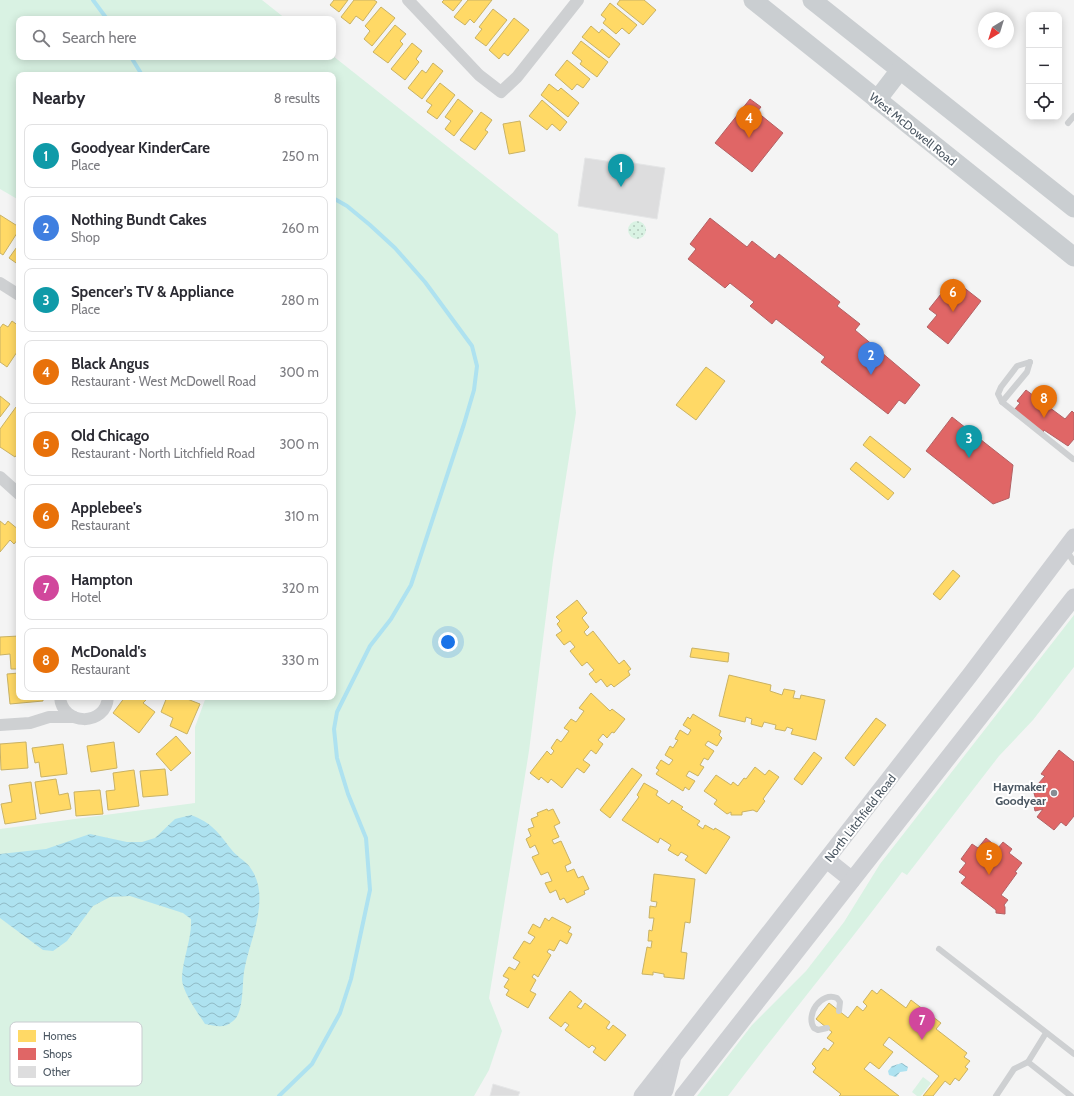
<!DOCTYPE html>
<meta charset="utf-8">
<style>
body{margin:0;font-family:Cabin,sans-serif;background:#f7f7f7;color:#2b2b33}
.controls{position:absolute;right:12px;top:12px;display:grid;overflow:hidden;border-radius:8px;box-shadow:0 2px 10px #0003}
.controls button{width:36px;height:36px;display:grid;place-items:center;padding:0;border:0;border-bottom:1px solid #e1e1e2;background:#fff;color:#2b2b33;font:20px sans-serif}
.compass{position:absolute;left:978px;top:12px;width:36px;height:36px;border-radius:50%;background:#fff;box-shadow:0 2px 10px #0003;rotate:218deg}
.you{position:absolute;left:448px;top:642px;width:14px;height:14px;margin:-10px;border:3px solid #fff;border-radius:50%;background:#1a73e8;box-shadow:0 0 0 6px #1a73e833}
.badge{display:grid;place-items:center;width:26px;height:26px;border-radius:50%;background:#868d94;color:#fff;font-size:13px;font-weight:700}
.pin{position:absolute;translate:-50% -33px;filter:drop-shadow(0 1px 2px #0008)}
.pin::after{content:'';position:absolute;top:21px;width:14px;height:12px;background:inherit;clip-path:polygon(0 0,100% 0,50% 100%)}
.list{margin:0;padding:0;list-style:none}
h2{display:flex;justify-content:space-between;align-items:center;height:52px;margin:0;padding:0 16px;font-size:17px}
h2 small{font-size:13px;font-weight:400;color:#7c7c81}
.list li{display:grid;grid-template-columns:26px 1fr auto;gap:12px;align-items:center;box-sizing:border-box;height:64px;margin:0 8px 8px;padding:0 8px;border:1px solid #e1e1e2;border-radius:8px}
.list b{display:block;font-size:15px;white-space:nowrap}
.list p{margin:0;font-size:13px;white-space:nowrap;color:#7c7c81}
.list em{font-size:13px;font-style:normal;color:#7c7c81}
.icon{flex:none;width:22px;height:22px;fill:none;stroke:currentColor;stroke-width:2;stroke-linecap:round;stroke-linejoin:round}
.map{position:relative;flex:none;width:1074px;height:1096px;overflow:hidden}
.search{position:absolute;background:#fff;box-shadow:0 2px 10px #0003;left:16px;top:16px;width:320px;height:44px;display:flex;align-items:center;gap:10px;box-sizing:border-box;padding:0 14px;border-radius:8px;color:#7c7c81;font-size:15px}
.panel{position:absolute;background:#fff;box-shadow:0 2px 10px #0003;left:16px;top:72px;width:320px;height:628px;border-radius:8px}
.map>svg:first-child{display:block}
</style>
<div class="map">
<svg width="1074" height="1096" viewBox="0 0 1074 1096">
<defs>
<pattern id="park-dots" width="8" height="8" patternUnits="userSpaceOnUse"><rect width="8" height="8" fill="#d9f2e3"/><path d="M2 2h.1M6 6h.1" fill="none" stroke="#b2c7bb" stroke-width="1.8" stroke-linecap="round"/></pattern>
<pattern id="water-waves" width="16" height="10" patternUnits="userSpaceOnUse"><rect width="16" height="10" fill="#aee2f0"/><path d="M0 5q4-4 8 0t8 0" fill="none" stroke="#90bac6"/></pattern>
</defs>
<rect width="100%" height="100%" fill="#f4f4f4"/>
<g fill="#d9f2e3">
<path d="M0 0H262L286 19H19V57L333 56 558 234 576 413 553 560 529 751 489 998 502 1031 489 1070 474 1096H0V829L195 803V727L206 697H333V75H19V200L0 189Z"/>
<path d="M1074 615V667L1033 720 999 756 907 875 902 872C845 948 785 1021 728 1096H697L752 1025 806 971 844 922 880 864Z"/>
<path d="M923 1077 931 1083 921 1096H917L912 1092Z"/>
</g>
<circle fill="url(#park-dots)" cx="637" cy="230" r="9"/>
<g fill="url(#water-waves)">
<path d="M191 815C212 823 218 832 231 849 236 856 244 860 249 866 273 896 249 940 244 972 242 985 244 1013 233 1021 224 1029 216 1026 205 1024 198 1013 181 990 182 977 183 957 192 939 191 919L183 913 130 896 110 897 93 906 67 941 53 951 43 950 0 918V854L46 849 90 834 127 842H142L155 838 175 819Z"/>
<path d="M902 1063 908 1067 907 1071 900 1072 896 1077 889 1075 888 1071 892 1066Z"/>
</g>
<g fill="#ffd966" stroke="#c9b264">
<path d="M334 0H348L339 12 330 5Z"/>
<path d="M354 0H374L377 2 363 21 356 16 350 24 341 17Z"/>
<path d="M444 0H462L453 11 442 2Z"/>
<path d="M468 0H492L474 23 470 19 465 25 454 17Z"/>
<path d="M620 0H644L656 10 643 25 617 4Z"/>
<path d="M610 3 637 25 629 34 622 28 616 34 603 23 606 19 601 15Z"/>
<path d="M381 7 395 18 372 46 364 39 370 31 365 26Z"/>
<path d="M493 9 507 20 486 46 475 38 482 29 479 27Z"/>
<path d="M514 18 529 30 508 56 504 53 499 59 489 50Z"/>
<path d="M395 25 406 34 400 41 403 44 388 63 373 52Z"/>
<path d="M591 26 599 33 602 29 620 44 609 58 582 37Z"/>
<path d="M581 41 608 62 597 77 580 64 582 61 572 53Z"/>
<path d="M412 43 422 51 416 59 419 62 405 80 391 69Z"/>
<path d="M567 60 590 79 583 88 577 84 572 90 555 75Z"/>
<path d="M433 63 443 71 422 99 408 88 422 70 426 73Z"/>
<path d="M440 83 455 95 437 119 427 112 432 105 426 101Z"/>
<path d="M549 84 558 91 561 88 579 103 568 117 541 95Z"/>
<path d="M458 99 473 111 454 136 445 129 451 121 445 117Z"/>
<path d="M542 100 567 122 560 131 552 124 547 130 529 116Z"/>
<path d="M481 112 492 120 485 130 488 132 475 150 460 140Z"/>
<path d="M520 121 525 151 509 154 503 124Z"/>
<path d="M0 215 19 227V230L3 255 0 253Z"/>
<path d="M19 244V265L9 258Z"/>
<path d="M12 321 19 326V349L7 367 0 362V328L3 324 8 327Z"/>
<path d="M706 367 725 381 696 420 676 405Z"/>
<path d="M0 396 10 404 0 417Z"/>
<path d="M16 407 19 410V452L15 457 0 447V429Z"/>
<path d="M870 436 911 469 904 478 863 445Z"/>
<path d="M856 462 894 493 888 500 850 469Z"/>
<path d="M0 521 5 525 8 521 19 530V538L14 544 10 540 0 552Z"/>
<path d="M953 570 960 576 940 600 933 594Z"/>
<path d="M577 600 587 613 582 618 589 627 584 632 587 636 593 631 619 664 624 660 631 669 628 671 630 675 614 687 611 684 607 687 601 679 596 683 589 674 594 670 587 662 582 666 570 651 575 647 570 641 564 645 556 635 562 631 557 624 560 621 556 617Z"/>
<path d="M19 636V669H11L10 654 0 655V637Z"/>
<path d="M692 648 729 653 728 662 690 657Z"/>
<path d="M19 673V697H43V701L10 704 7 674Z"/>
<path d="M729 675 771 685 770 691 782 695 784 689 795 691 793 698 800 699 801 695 825 700 816 740 791 734 793 729 787 727 785 731 775 729 776 725 764 722 762 727 751 724 752 719 746 717 745 722 719 716Z"/>
<path d="M591 693 610 711 612 709 625 719 614 733 612 732 607 738 603 734 598 740 603 744 596 754 591 750 583 760 590 765 584 773 577 768 562 788 551 779 548 783 541 777 539 780 530 773 547 751 551 755 554 751 551 748 557 739 561 742 569 731 564 728 571 719 576 722 584 711 579 708Z"/>
<path d="M125 697H142L146 700 143 703 155 712 139 733 113 713Z"/>
<path d="M167 697H182L200 704 187 734 170 726 173 718 161 712Z"/>
<path d="M693 714 721 731 719 735 722 738 717 746 708 741 705 745 714 751 708 760 704 758 700 765 704 767 698 776 689 771 686 776 695 781 689 790 685 787 683 791 656 774 659 770 656 768 661 760 669 765 673 760 665 755 670 746 673 748 678 740 675 739 680 730 688 735 691 730 683 725 688 717 690 719Z"/>
<path d="M876 718 886 725 854 766 845 758Z"/>
<path d="M176 736 191 753 171 771 156 754Z"/>
<path d="M26 742 28 768 1 770 0 744Z"/>
<path d="M114 742 117 768 91 772 87 746Z"/>
<path d="M63 744 67 774 41 777 39 762 35 763 32 748Z"/>
<path d="M814 752 822 758 802 785 794 779Z"/>
<path d="M755 767 765 775 769 770 779 777 763 799 765 801 757 812 753 810 742 812V815H731V812L727 814 714 804 717 800 704 791 716 775 731 785 733 782 738 786 744 778 746 779Z"/>
<path d="M632 768 642 775 610 818 600 810Z"/>
<path d="M165 769 168 795 143 797 140 771Z"/>
<path d="M134 770 139 806 108 810 106 791 115 790 113 773Z"/>
<path d="M56 779 59 795 68 793 71 809 40 814 35 782Z"/>
<path d="M31 782 36 819 5 824 1 804 12 802 9 785Z"/>
<path d="M644 783 658 791 656 795 669 804 672 800 683 807 681 809 700 821 697 825 703 829 705 825 714 830 715 828 730 837 706 874 685 860 688 856 681 852 678 856 668 850 671 845 660 838 658 843 622 820 639 797 637 795Z"/>
<path d="M100 790 103 814 76 816 74 792Z"/>
<path d="M547 809 548 811 553 809 560 823 554 826 559 837 552 840 554 844 561 841 571 863 565 866 567 872 574 869 578 878 583 876 589 889 584 891 585 894 567 903 564 898 560 900 556 890 550 893 545 883 552 881 548 872 541 875 532 857 539 854 535 845 530 848 526 839 531 836 528 829 534 827 531 819 538 816 537 813Z"/>
<path d="M654 874 695 879 690 923 685 922 681 952 687 953 684 979 664 977V974L653 972V975L642 974 647 947 651 948 652 941H648L649 930 652 931 654 918H649L650 906 656 907 657 902 651 901Z"/>
<path d="M552 917 571 927 568 932 572 934 567 944 560 940 554 951 549 949 547 952 551 955 538 977 534 974 532 977 536 980 530 991 536 994 528 1008 506 995 509 990 504 987 509 979 503 976 509 967 515 970 520 962 513 958 524 941 530 944 535 937 528 933 533 924 540 928 545 918 549 921Z"/>
<path d="M881 989 906 1008 911 1000 941 1023 936 1029 967 1053 964 1057 970 1061 965 1067 968 1069 959 1081 955 1078 950 1085 945 1081 933 1096H923L939 1076 889 1037 883 1045 893 1052 879 1069 870 1062 864 1069 899 1096H839L841 1094 813 1072 816 1068 812 1064 824 1048 828 1051 834 1043 827 1038 832 1032 816 1019 829 1003 848 1018 857 1006 863 1011 867 1006 863 1002 872 990 877 994Z"/>
<path d="M570 991 582 1001 577 1007 581 1009 585 1003 610 1022 606 1028 609 1030 613 1025 626 1035 605 1061 593 1052 596 1048 592 1045 589 1048 565 1030 569 1025 565 1022 561 1027 549 1018Z"/>
</g>
<g fill="#e06666" stroke="#b36164">
<path d="M750 99 761 107 757 112 783 133 752 172 715 143Z"/>
<path d="M710 218 747 247 752 241 775 259 779 254 840 302 837 306 860 324 855 330 920 385 905 404 899 400 888 414 821 362 825 357 776 319 772 324 750 306 754 302 730 283 725 288 688 259 696 249 690 244Z"/>
<path d="M953 279 981 301 948 344 927 327 937 315 929 309Z"/>
<path d="M1026 390 1065 419 1072 411 1074 413V439L1068 446 1044 430 1043 433 1014 410 1020 403 1017 401Z"/>
<path d="M952 417 1013 465 1009 498 993 504 926 451Z"/>
<path d="M1059 750 1074 762V816L1066 826 1061 822 1054 830 1037 817 1043 809 1035 811 1033 801 1036 800 1032 786 1038 784 1045 776 1041 774Z"/>
<path d="M986 838 998 848 1003 842 1012 849 1009 853 1022 863 1015 872 1017 873 1001 895 1008 900 1004 905 1005 907V914L996 913V910L961 883 966 877 959 872 966 863 961 859 972 844 978 848Z"/>
</g>
<g fill="none" stroke-linecap="round" stroke-linejoin="round">
<g stroke="#aee2f0" stroke-width="4">
<path d="M93 0 107 19"/>
<path d="M131 57 142 75"/>
<path d="M279 1096 312 1064 340 1013 351 979 370 890 366 838 348 794 337 758 334 729 337 712 370 646 391 619 411 585 464 424 474 390 477 366 472 346 425 282 395 248 370 225 347 206 333 198"/>
</g>
</g>
<g fill="#ddddde" stroke="#e5e6e7">
<path d="M585 158 613 162 614 160 665 168 657 219 578 206Z"/>
<path d="M493 1084 520 1092 518 1096H490Z"/>
</g>
<g fill="none" stroke-linecap="round" stroke-linejoin="round">
<g stroke="#ced0d2" stroke-width="6">
<path d="M1068 123 1074 116"/>
<path d="M1030 362 1017 366 1001 387 998 394 1002 402 1073 459"/>
<path d="M1002 402 1027 372 1030 362"/>
<path d="M1066 550 1074 562"/>
<path d="M939 949 1074 1054"/>
<path d="M827 1028 818 1030 814 1028C805 1015 821 991 837 998L840 1002 839 1011"/>
<path d="M1028 1062 1046 1033"/>
<path d="M996 1096 1014 1069 1028 1062 1071 1096"/>
</g>
<g stroke="#ced0d2" stroke-width="12">
<path d="M408 0 479 75 501 92 517 77 578 0"/>
<path d="M0 283 19 295"/>
<path d="M0 477 19 494"/>
<path d="M60 697C62 726 106 727 108 697"/>
<path d="M0 725 30 723 49 717H74"/>
</g>
<g stroke="#ced0d4" stroke-width="17">
<path d="M827 860 852 880"/>
<path d="M642 1096 970 675 1074 537"/>
<path d="M660 1096 665 1090 672 1061"/>
<path d="M683 1096 1074 597"/>
</g>
<g stroke="#caced1" stroke-width="19">
<path d="M753 0 1074 257"/>
<path d="M812 0 1074 208"/>
<path d="M877 100 900 70"/>
</g>
</g>
<circle fill="#868d94" stroke="#fff" stroke-width="1.5" cx="1054" cy="793" r="4"/>
<g text-anchor="middle" dominant-baseline="central" stroke-width="4" stroke-linejoin="round" paint-order="stroke">
<g font-size="12" fill="#4a5661" stroke="#fff">
<text transform="translate(913 129) rotate(39)">West McDowell Road</text>
<text transform="translate(860 818) rotate(-52)">North Litchfield Road</text>
</g>
<g font-size="12" font-weight="bold" fill="#4a5661" stroke="#fff" text-anchor="end">
<text x="1046" y="786">Haymaker<tspan x="1046" dy="14">Goodyear</tspan></text>
</g>
</g>
<rect x="10" y="1022" width="132" height="64" rx="6" fill="#fff" stroke="#c9ccd0" stroke-width="1"/>
<rect x="18" y="1030" width="18" height="12" fill="#ffd966"/>
<rect x="18" y="1048" width="18" height="12" fill="#e06666"/>
<rect x="18" y="1066" width="18" height="12" fill="#ddddde"/>
<g font-size="11" fill="#4a5661">
<text x="43" y="1040">Homes</text>
<text x="43" y="1058">Shops</text>
<text x="43" y="1076">Other</text>
</g>
</svg>
<div class="controls">
<button>+</button>
<button>−</button>
<button><svg class="icon" aria-label="locate" viewBox="0 0 24 24"><circle cx="12" cy="12" r="6"/><path d="M12 2v4M12 18v4M2 12h4M18 12h4"/></svg></button>
</div>
<svg class="compass" viewBox="-18 -18 36 36"><path d="M0-13l5 13h-10z" fill="#e53935"/><path d="M0 13l5-13h-10z" fill="#7c7c81"/></svg>
<div class="you"></div>
<div class="pin badge" style="left:621px;top:187px;background:#0f9aa8">1</div>
<div class="pin badge" style="left:871px;top:375px;background:#3f7fe0">2</div>
<div class="pin badge" style="left:969px;top:458px;background:#0f9aa8">3</div>
<div class="pin badge" style="left:749px;top:138px;background:#e8710a">4</div>
<div class="pin badge" style="left:989px;top:875px;background:#e8710a">5</div>
<div class="pin badge" style="left:953px;top:312px;background:#e8710a">6</div>
<div class="pin badge" style="left:922px;top:1040px;background:#d1479c">7</div>
<div class="pin badge" style="left:1044px;top:418px;background:#e8710a">8</div>
<div class="search"><svg class="icon" aria-label="search" viewBox="0 0 24 24"><circle cx="10" cy="10" r="6"/><path d="M15 15l6 6"/></svg>Search here</div>
<section class="panel">
<h2>Nearby<small>8 results</small></h2>
<ul class="list">
<li><span class="badge" style="background:#0f9aa8">1</span><div><b>Goodyear KinderCare</b><p>Place</p></div><em>250 m</em></li>
<li><span class="badge" style="background:#3f7fe0">2</span><div><b>Nothing Bundt Cakes</b><p>Shop</p></div><em>260 m</em></li>
<li><span class="badge" style="background:#0f9aa8">3</span><div><b>Spencer's TV &amp; Appliance</b><p>Place</p></div><em>280 m</em></li>
<li><span class="badge" style="background:#e8710a">4</span><div><b>Black Angus</b><p>Restaurant · West McDowell Road</p></div><em>300 m</em></li>
<li><span class="badge" style="background:#e8710a">5</span><div><b>Old Chicago</b><p>Restaurant · North Litchfield Road</p></div><em>300 m</em></li>
<li><span class="badge" style="background:#e8710a">6</span><div><b>Applebee's</b><p>Restaurant</p></div><em>310 m</em></li>
<li><span class="badge" style="background:#d1479c">7</span><div><b>Hampton</b><p>Hotel</p></div><em>320 m</em></li>
<li><span class="badge" style="background:#e8710a">8</span><div><b>McDonald's</b><p>Restaurant</p></div><em>330 m</em></li>
</ul>
</section>
</div>
